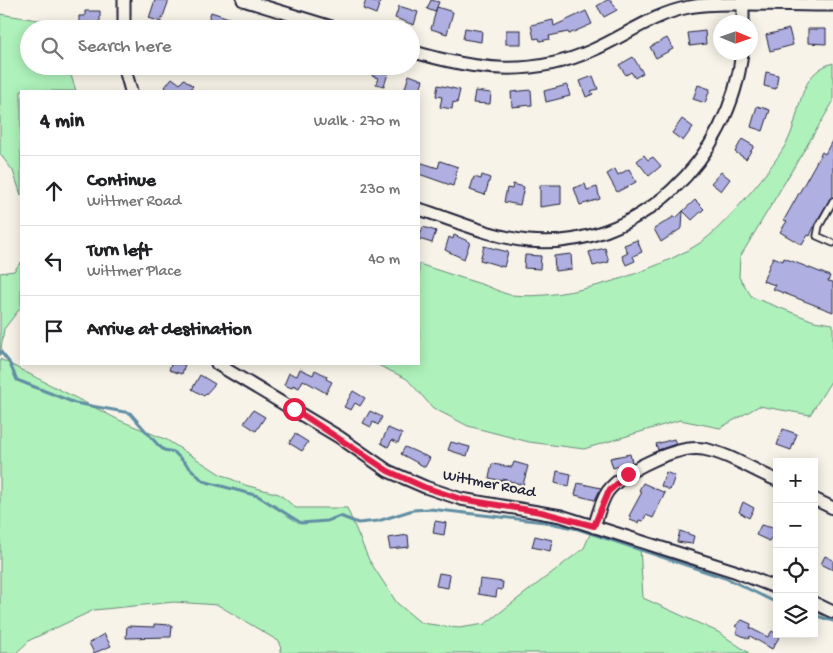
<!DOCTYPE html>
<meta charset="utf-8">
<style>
body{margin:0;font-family:"Gochi Hand",sans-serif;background:#f2f2f2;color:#202124}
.controls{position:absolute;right:15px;bottom:15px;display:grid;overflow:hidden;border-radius:0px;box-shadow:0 2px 12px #0003}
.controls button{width:45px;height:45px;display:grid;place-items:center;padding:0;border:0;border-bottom:1px solid #e0e0e0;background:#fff;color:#202124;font:25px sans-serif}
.compass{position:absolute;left:713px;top:15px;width:45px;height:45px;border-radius:50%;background:#fff;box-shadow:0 2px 12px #0003;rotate:92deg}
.stop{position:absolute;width:15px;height:15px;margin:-11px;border:4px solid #e11d48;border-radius:50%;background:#fff}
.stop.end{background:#e11d48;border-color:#fff;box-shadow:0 1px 5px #0008}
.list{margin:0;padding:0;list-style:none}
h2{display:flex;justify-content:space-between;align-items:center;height:65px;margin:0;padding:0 20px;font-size:21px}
h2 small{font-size:16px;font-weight:400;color:#757577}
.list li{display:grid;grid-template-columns:32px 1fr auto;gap:15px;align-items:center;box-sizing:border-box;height:70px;padding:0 20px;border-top:1px solid #e0e0e0}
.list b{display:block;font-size:19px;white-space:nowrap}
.list p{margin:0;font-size:16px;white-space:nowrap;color:#757577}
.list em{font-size:16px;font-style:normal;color:#757577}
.icon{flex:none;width:28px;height:28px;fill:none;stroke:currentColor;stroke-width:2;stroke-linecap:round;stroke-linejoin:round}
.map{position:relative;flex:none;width:833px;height:653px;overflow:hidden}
.search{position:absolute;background:#fff;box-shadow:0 2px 12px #0003;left:20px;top:20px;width:400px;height:55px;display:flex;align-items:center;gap:12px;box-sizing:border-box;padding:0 18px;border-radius:28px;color:#757577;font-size:19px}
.panel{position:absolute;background:#fff;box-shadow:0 2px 12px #0003;left:20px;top:90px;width:400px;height:275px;border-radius:0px}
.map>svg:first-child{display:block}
</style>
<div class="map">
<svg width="833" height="653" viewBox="0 0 833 653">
<rect width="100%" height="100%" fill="#f7f3e8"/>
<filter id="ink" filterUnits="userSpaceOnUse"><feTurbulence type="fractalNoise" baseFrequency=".02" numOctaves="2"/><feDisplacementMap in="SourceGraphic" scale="10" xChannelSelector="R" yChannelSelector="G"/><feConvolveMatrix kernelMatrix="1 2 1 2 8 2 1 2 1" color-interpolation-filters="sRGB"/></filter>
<g filter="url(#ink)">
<g fill="#aef1ba" stroke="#688a7a">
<path d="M0 14 63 24V29H29V66H68L76 91H21V195L13 171 0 154Z"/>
<path d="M833 63V102L740 257 739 277 752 297 814 321 833 324V378L810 415 759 406 720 428 680 420 584 449 529 442 468 426 433 408 407 379 376 364H419V264C440 271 462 278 484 285 493 288 503 294 512 295 567 301 654 272 700 243 723 228 776 165 788 140 802 112 797 73 833 63Z"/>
<path d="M21 262V307L4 329 0 356V273L14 271Z"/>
<path d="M0 359 119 420 167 440 220 474 245 485 279 494 296 508H347L369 560 397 603 421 623 459 628 485 624 584 548 591 532 640 547 643 598 718 632 749 653H281L280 642 218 605 174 602 94 610 30 640 16 653H0Z"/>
</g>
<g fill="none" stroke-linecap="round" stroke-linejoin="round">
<g stroke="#608ea3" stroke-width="3">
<path d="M0 351 9 362 17 380 75 403 130 413 158 445 164 450 174 452 203 481 258 496 301 523 327 521 340 516 358 523 378 521 413 510 430 509 545 522 578 529 728 579 777 603"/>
<path d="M814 615 833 621"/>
</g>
</g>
<g fill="#afafe1" stroke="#22223b">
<path d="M155 0H169L161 22 149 18Z"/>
<path d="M366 0 380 2 376 14 363 9Z"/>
<path d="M431 0 439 2 435 12 427 9Z"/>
<path d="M607 0H611L617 10 604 17 597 6Z"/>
<path d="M399 6 418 12 414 25 395 18Z"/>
<path d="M437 7 453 12 447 34 431 29Z"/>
<path d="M85 11H100V29L79 27V16H85Z"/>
<path d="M586 11 592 24 569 34 568 32 549 36 550 39 540 41 539 38 534 39 531 25 553 20 554 26Z"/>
<path d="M211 12 256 27 255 29H218L207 25Z"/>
<path d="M465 28 482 31 481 42 463 39Z"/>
<path d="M789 29 793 45 770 51 766 35Z"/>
<path d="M808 29H826V44L808 43Z"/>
<rect x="506" y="30" width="15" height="14"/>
<path d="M705 31 706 44 690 46 688 33Z"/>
<path d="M667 38 673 49 656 58 650 47Z"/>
<path d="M633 57 643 73 635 78 631 72 626 75 619 65Z"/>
<path d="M375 66 390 68 384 86 376 84 378 78 372 76Z"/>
<path d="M766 72 778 75 776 89 764 86Z"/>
<path d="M409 75 423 80 419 92 405 88Z"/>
<path d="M593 76 598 89 591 91 593 94 586 97 580 81Z"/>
<path d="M172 78 180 84 184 79 193 86 189 91H170L165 87Z"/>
<path d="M438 85 460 90 457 103 453 102 452 109 440 107 442 97 436 96Z"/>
<path d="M567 85 570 96 546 102 544 91Z"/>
<path d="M698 85 710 89 705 103 693 99Z"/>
<path d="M531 90 532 105 512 107 511 92Z"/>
<path d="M475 91 491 93 490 104 473 103Z"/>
<path d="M757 106 770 110 763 131 751 127Z"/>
<path d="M682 119 693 127 683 141 672 133Z"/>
<path d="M742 139 754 146 746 159 735 152Z"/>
<path d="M833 139V195L815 224 810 236 808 235 802 245 780 232 787 221 784 220 822 152 825 154Z"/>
<path d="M644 155 648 160 653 157 661 166 649 176 637 161Z"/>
<path d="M440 161 458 167 453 186 419 174V162L438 168Z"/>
<path d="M615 169 618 175 629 169 636 182 617 192 607 174Z"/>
<path d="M721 172 730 179 721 191 711 183Z"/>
<path d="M482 175 490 178 485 195 470 190 474 177 481 179Z"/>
<path d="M513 184 524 187 520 205 504 202 507 188 512 189Z"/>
<path d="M585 184 587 190 597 187 600 199 580 205 574 188Z"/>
<path d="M540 185H561V204L540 207Z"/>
<path d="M695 200 704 209 692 220 683 211Z"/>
<path d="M683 211 682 228 661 242 654 229 675 216 676 218Z"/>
<path d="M423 227 436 231 432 243 419 239Z"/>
<path d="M454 235 470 242 464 259 445 250 449 237 453 239Z"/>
<path d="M637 240 642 252 633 256 635 261 626 265 622 256 628 253 624 245Z"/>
<path d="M484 246 508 252 504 267 480 260Z"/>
<path d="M605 248 609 262 593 266 589 252Z"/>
<path d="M571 254 572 269 555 271 554 256Z"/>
<path d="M525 255 541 256 540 269 524 268Z"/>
<path d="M773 257 783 261 784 258 830 276 828 281 833 282V312L773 289 775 285 763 281Z"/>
<path d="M171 364H185L182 374 169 370Z"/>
<path d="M300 369 313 375 315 370 327 376 326 379 332 382 326 393 303 380 299 388 293 385 292 388 284 385 289 373 297 376Z"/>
<path d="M200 375 215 384 204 396 192 389Z"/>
<path d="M353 391 365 398 360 406 355 403 351 410 344 407Z"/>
<path d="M253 410 265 417 256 431 244 423Z"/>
<path d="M370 411 382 417 378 425 373 422 371 427 363 423Z"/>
<path d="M388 428 402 434 398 443 392 440 388 447 381 443Z"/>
<path d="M783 429 797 434 791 450 777 445Z"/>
<path d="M295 434 308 442 302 451 289 443Z"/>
<path d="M674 439 676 444 658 450 656 444Z"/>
<path d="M451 442 470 447 467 456 448 450Z"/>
<path d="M405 447 430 458 425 467 401 454Z"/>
<path d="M630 454 632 462 613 468 610 458Z"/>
<path d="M514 462 528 466 523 485 503 479V481L489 478 492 464 512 467Z"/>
<path d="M557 471 571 474 569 487 555 483Z"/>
<path d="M666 472 675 476 670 490 661 486Z"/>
<path d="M578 483 601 488 595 500 575 495Z"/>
<path d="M643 483 665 493 653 518 646 515 643 521 639 520 638 523 630 520 631 517 629 516 642 492 639 490Z"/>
<path d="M743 502 754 508 749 518 739 512Z"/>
<path d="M435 521 446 523 444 535 433 533Z"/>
<path d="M761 525 777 529V542L771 538 769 541 756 535Z"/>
<path d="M680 531 694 536 692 544 677 542Z"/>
<path d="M408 535 409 547 390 549 388 538Z"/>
<path d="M535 536 552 540 550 551 532 547Z"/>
<path d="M825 556 833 560V570L821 564Z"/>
<path d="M439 573 450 575 448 588 436 586Z"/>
<path d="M480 579 503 582 502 590 497 589 496 597 478 594Z"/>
<path d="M742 620 751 624 750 628 768 637 772 631 780 636 772 649 750 636 749 639 736 633 738 628 735 626Z"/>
<path d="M154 624 172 625 171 637 126 638 127 626 154 627Z"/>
<path d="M104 634 111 646 94 653 89 643Z"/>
</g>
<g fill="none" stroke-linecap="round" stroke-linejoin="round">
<defs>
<path id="service" d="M833 201 819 226 817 236 833 243"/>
<g id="minor">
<path d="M243 0 338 29"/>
<path d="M743 0V22"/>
<path d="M124 29V0"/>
<path d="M411 51C474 70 531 78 593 50 625 36 653 14 689 7 707 3 727 4 746 4 775 4 804 5 833 5"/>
<path d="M124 66 131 91"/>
<path d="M419 209C454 220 491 237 528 241 638 251 731 158 742 52"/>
<path d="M217 364 339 437 388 471 425 487 461 499 561 516 734 571 777 588"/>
<path d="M814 499 833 508"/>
<path d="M594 527C598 515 601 501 608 491 625 470 677 445 703 449 730 454 752 470 777 480"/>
<path d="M814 603 833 612"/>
</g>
</defs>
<use href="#service" stroke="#22223b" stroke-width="9"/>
<use href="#minor" stroke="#22223b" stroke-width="15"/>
<use href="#service" stroke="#f7f3e8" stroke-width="5.5"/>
<use href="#minor" stroke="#f7f3e8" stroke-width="11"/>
</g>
</g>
<g fill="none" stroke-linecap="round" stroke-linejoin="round" filter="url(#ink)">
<path stroke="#e11d48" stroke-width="6" d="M294 409 388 471 424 487 461 499 541 512 594 526 608 492 628 474"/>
</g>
<g text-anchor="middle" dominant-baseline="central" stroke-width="4.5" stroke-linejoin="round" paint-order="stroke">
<g font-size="16" fill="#22223b" stroke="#f7f3e8">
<text transform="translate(489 485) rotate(11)">Wittmer Road</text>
</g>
</g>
</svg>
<div class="controls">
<button>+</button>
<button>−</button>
<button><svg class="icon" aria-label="locate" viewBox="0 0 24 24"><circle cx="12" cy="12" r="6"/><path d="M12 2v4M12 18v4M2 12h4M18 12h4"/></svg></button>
<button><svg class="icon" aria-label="layers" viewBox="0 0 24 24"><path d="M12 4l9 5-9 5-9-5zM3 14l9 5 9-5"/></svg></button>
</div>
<svg class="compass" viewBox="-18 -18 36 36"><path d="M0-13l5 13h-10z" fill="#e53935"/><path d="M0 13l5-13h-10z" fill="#757577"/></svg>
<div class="stop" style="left:294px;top:409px"></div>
<div class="stop end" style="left:628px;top:474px"></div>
<div class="search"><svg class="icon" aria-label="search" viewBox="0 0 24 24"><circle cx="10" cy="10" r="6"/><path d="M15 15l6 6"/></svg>Search here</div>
<section class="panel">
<h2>4 min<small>Walk · 270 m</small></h2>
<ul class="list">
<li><svg class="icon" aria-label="ahead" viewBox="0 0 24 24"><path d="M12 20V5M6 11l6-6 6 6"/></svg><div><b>Continue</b><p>Wittmer Road</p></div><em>230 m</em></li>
<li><svg class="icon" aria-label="left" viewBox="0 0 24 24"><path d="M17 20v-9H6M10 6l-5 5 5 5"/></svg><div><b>Turn left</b><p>Wittmer Place</p></div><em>40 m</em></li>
<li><svg class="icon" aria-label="arrive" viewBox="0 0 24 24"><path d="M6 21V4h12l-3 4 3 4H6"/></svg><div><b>Arrive at destination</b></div></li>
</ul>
</section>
</div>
